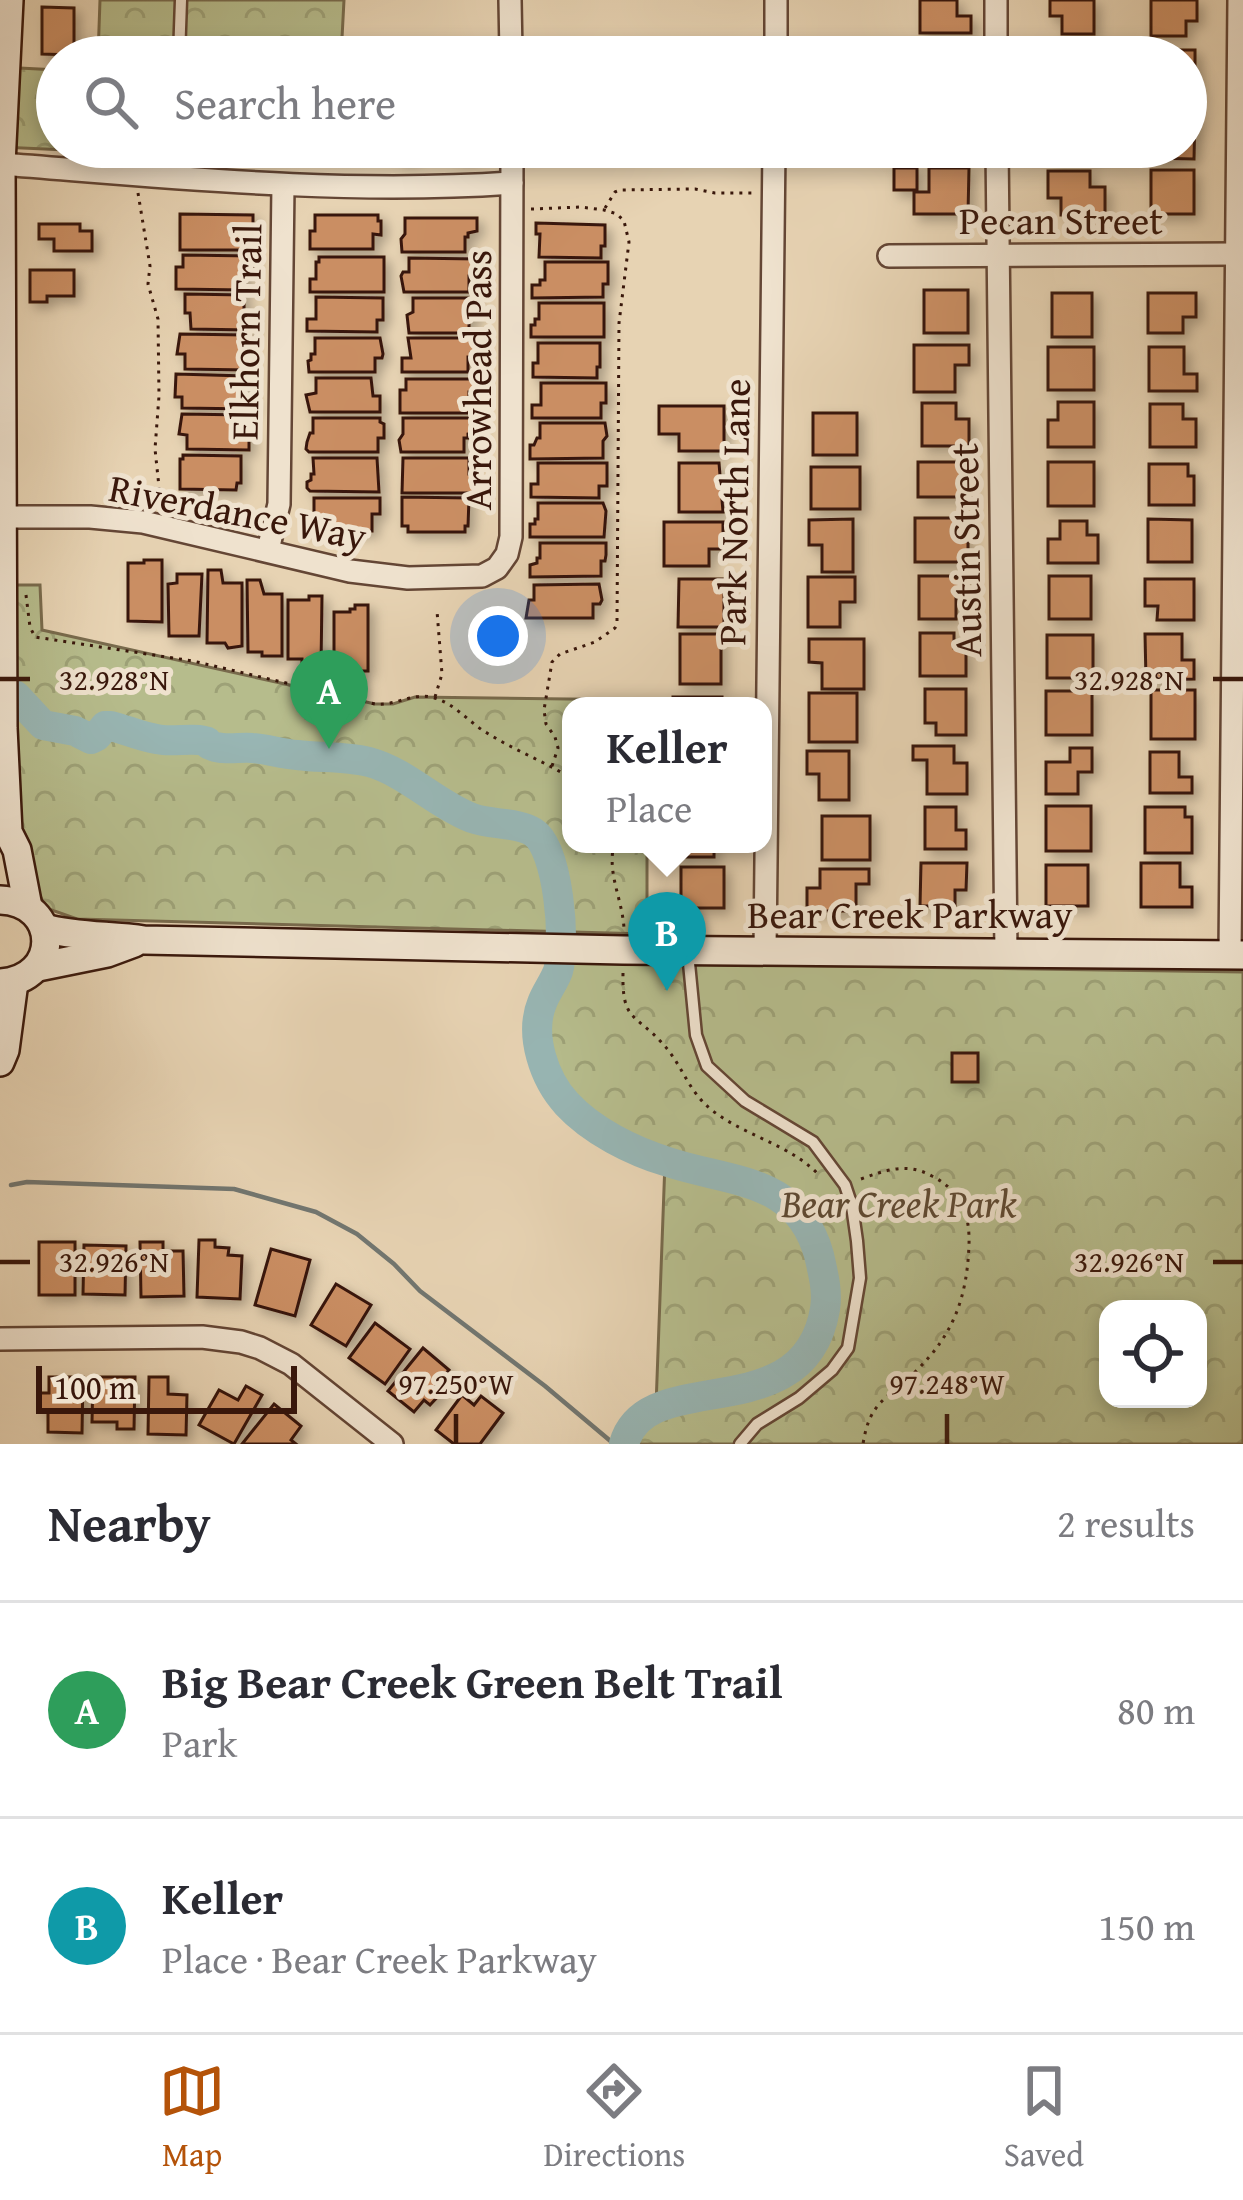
<!DOCTYPE html>
<meta charset="utf-8">
<style>
body{margin:0;font-family:"Gentium Book Plus",serif;background:#f2f2f3;color:#2b2b33}
.controls{position:absolute;right:36px;bottom:36px;display:grid;overflow:hidden;border-radius:24px;box-shadow:0 6px 18px #0003}
.controls button{width:108px;height:108px;display:grid;place-items:center;padding:0;border:0;border-bottom:3px solid #e1e1e2;background:#fff;color:#2b2b33;font:60px sans-serif}
.scale{position:absolute;left:36px;bottom:30px;width:261px;box-sizing:border-box;padding-left:12px;border:6px solid #39170b;border-top:0;font-size:33px;line-height:42px;white-space:nowrap;color:#39170b;-webkit-text-stroke:9px #efe2ce;paint-order:stroke}
.you{position:absolute;left:498px;top:636px;width:42px;height:42px;margin:-30px;border:9px solid #fff;border-radius:50%;background:#1a73e8;box-shadow:0 0 0 18px #1a73e833}
.badge{display:grid;place-items:center;width:78px;height:78px;border-radius:50%;background:#b45309;color:#fff;font-size:39px;font-weight:700}
.pin{position:absolute;translate:-50% -99px;filter:drop-shadow(0 3px 6px #0008)}
.pin::after{content:'';position:absolute;top:63px;width:42px;height:36px;background:inherit;clip-path:polygon(0 0,100% 0,50% 100%)}
.popup{position:absolute;left:562px;top:697px;width:210px;height:156px;box-sizing:border-box;display:grid;place-content:center;border-radius:24px;background:#fff;filter:drop-shadow(0 3px 9px #0005);font-size:39px;white-space:nowrap;color:#7c7c81}
.popup b{font-size:45px;color:#2b2b33}
.popup::after{content:'';position:absolute;left:50%;top:100%;margin-left:-24px;border:24px solid transparent;border-top-color:#fff}
.list{margin:0;padding:0;list-style:none}
h2{display:flex;justify-content:space-between;align-items:center;height:156px;margin:0;padding:0 48px;font-size:51px}
h2 small{font-size:39px;font-weight:400;color:#7c7c81}
.list li{display:grid;grid-template-columns:78px 1fr auto;gap:36px;align-items:center;box-sizing:border-box;height:216px;padding:0 48px;border-top:3px solid #e1e1e2}
.list b{display:block;font-size:45px;white-space:nowrap}
.list p{margin:0;font-size:39px;white-space:nowrap;color:#7c7c81}
.list em{font-size:39px;font-style:normal;color:#7c7c81}
.icon{flex:none;width:66px;height:66px;fill:none;stroke:currentColor;stroke-width:2;stroke-linecap:round;stroke-linejoin:round}
.map{position:relative;flex:none;width:1243px;height:1444px;overflow:hidden}
.search{position:absolute;background:#fff;box-shadow:0 6px 18px #0003;left:36px;right:36px;top:36px;height:132px;display:flex;align-items:center;gap:30px;box-sizing:border-box;padding:0 42px;border-radius:66px;color:#7c7c81;font-size:45px}
.sheet{height:588px;background:#fff}
nav{display:flex;justify-content:space-around;align-items:center;box-sizing:border-box;height:168px;border-top:3px solid #e1e1e2;background:#fff;font-size:33px;color:#7c7c81}
nav a{display:grid;justify-items:center;gap:6px}
nav .on{color:#b45309}
.map>svg:first-child{display:block}
</style>
<div class="map">
<svg width="1243" height="1444" viewBox="0 0 1243 1444">
<defs>
<pattern id="forest-crowns" width="20" height="18" patternUnits="userSpaceOnUse" patternTransform="scale(3)"><rect width="20" height="18" fill="#b6bc8c"/><path d="M2 6a3 3 0 1 1 6 0M12 15a3 3 0 1 1 6 0" fill="none" stroke="#9da177"/></pattern>
<filter id="shadow"><feDropShadow dx="5.5" dy="5.5" stdDeviation="6" flood-color="#0004"/></filter>
</defs>
<rect width="100%" height="100%" fill="#e7d3b3"/>
<filter id="stains"><feTurbulence type="fractalNoise" baseFrequency=".00167" numOctaves="4"/><feColorMatrix values="0 0 0 0 .2 0 0 0 0 .09 0 0 0 0 .02 0 0 0 .5 -.17"/></filter>
<radialGradient id="worn" r=".72"><stop offset=".6" stop-color="#630" stop-opacity="0"/><stop offset="1" stop-color="#630" stop-opacity=".3"/></radialGradient>
<g fill="url(#forest-crowns)" stroke="#786a4c" stroke-width="3" fill-rule="evenodd">
<path d="M100 0H344L341 57H98Z"/>
<path d="M0 67 57 70V147H337V162L0 147Z"/>
<path d="M10 585H40L42 630 375 704H393L415 697 648 700V706H571V844H647V934L77 919 46 908 29 873 10 792Z"/>
<path d="M563 962 1243 972V1444H624C629 1426 642 1417 656 1406L665 1162C638 1150 606 1138 583 1119 556 1098 532 1056 536 1021 539 1001 552 979 563 962ZM1108 1309H1198V1399H1108Z"/>
</g>
<g fill="none" stroke-linecap="round" stroke-linejoin="round">
<path stroke="#727670" stroke-width="4.5" d="M11 1185 27 1182 234 1189 316 1212 357 1234 394 1264 420 1291 545 1386 614 1444"/>
<path stroke="#98b6b4" stroke-width="30" d="M0 686 16 696 43 725 75 731 91 739 97 736 105 726H111C127 730 147 739 163 740 175 741 188 739 199 740 217 743 199 742 216 747 227 750 241 747 252 748 267 749 282 754 297 755 321 758 345 756 369 762 406 772 436 804 472 818 491 825 517 822 533 832 559 848 566 945 558 971 554 982 546 992 542 1003 529 1035 544 1079 567 1104 592 1131 632 1151 668 1162 732 1183 797 1177 819 1255 823 1273 828 1291 825 1309 805 1432 646 1363 624 1444"/>
</g>
<g fill="#ca8e64" stroke="#39170b" stroke-width="3" filter="url(#shadow)">
<path d="M920 0H957V16H971V33H920Z"/>
<path d="M1050 0H1094V34H1062V16H1050Z"/>
<path d="M1151 0H1197V21H1186V36H1151Z"/>
<path d="M42 7 74 8V55L42 54Z"/>
<path d="M1166 50H1195V100H1186V57H1166Z"/>
<path d="M1186 113H1195L1194 159 1151 158V147H1186Z"/>
<path d="M398 147H433L432 151 417 150V154H411V158L398 157Z"/>
<path d="M438 147H473L472 157 454 156V152L437 151Z"/>
<rect x="926" y="147" width="42" height="8"/>
<rect x="1050" y="147" width="43" height="10"/>
<rect x="894" y="168" width="23" height="22"/>
<path d="M929 168H969L968 214H914V192H929Z"/>
<rect x="1151" y="170" width="43" height="44"/>
<path d="M1048 171H1090V187H1105V214L1061 215V198H1048Z"/>
<path d="M180 214 253 215V228H249V234H245V250H180Z"/>
<path d="M315 215H378V221H381V235L373 234V249H310V231H315Z"/>
<path d="M405 218H477V231L468 233V237H465V252H402L401 239 405 234Z"/>
<path d="M536 223 605 225V246H601V258L539 257 540 234H536Z"/>
<path d="M39 224H80V231H92V251H54V239H39Z"/>
<path d="M183 255 252 256V268H245V290L176 289V267H183Z"/>
<path d="M319 257H384V292H310V279H316V262H319Z"/>
<path d="M409 258 477 259V270L474 271 473 276H469V292H404L401 276 403 272H409Z"/>
<path d="M545 262H608V284H603V297L532 298V285H540V280H545Z"/>
<path d="M30 270H74V296H47V302H30Z"/>
<rect x="924" y="290" width="44" height="43"/>
<rect x="1052" y="293" width="40" height="44"/>
<path d="M1148 293H1196V317H1183V333H1148Z"/>
<path d="M185 294 244 295V311H251L250 330 191 329 190 313H185Z"/>
<path d="M316 297 383 298V320H377V332L307 331V319H316Z"/>
<path d="M413 298H475L477 315 469 317V333H409L407 315 413 312Z"/>
<path d="M539 303H604V337H531V325H535V319H539Z"/>
<path d="M180 334 245 335 248 370 185 369V354H177Z"/>
<path d="M315 338H380L383 354 382 358H375V372H309L308 361 311 360V354H315Z"/>
<path d="M408 338H477V353H471V357H468V372H402V358H411Z"/>
<path d="M538 343H600V367H597V378L533 377V363H538Z"/>
<path d="M914 345H969V365H955V392H914Z"/>
<rect x="1048" y="347" width="46" height="43"/>
<path d="M1149 347H1184V374H1197V391H1149Z"/>
<path d="M176 374 245 376V397H252V409L182 408V397H175Z"/>
<path d="M316 378H371L373 396H380V412H310L306 395 316 393Z"/>
<path d="M406 379H476V392H469V413H400V390H406Z"/>
<path d="M541 383H606V403H601V418H532V405H541Z"/>
<path d="M1058 402H1094V447H1048V420H1058Z"/>
<path d="M922 403H956V419H969V446H922Z"/>
<path d="M1150 404H1183V419H1196V447H1150Z"/>
<path d="M659 406H724V451H679V434H659Z"/>
<rect x="813" y="413" width="44" height="42"/>
<path d="M182 414 244 415V431H249V450L187 449V435L179 434Z"/>
<path d="M313 418H380V422L384 424V438H378V452H309L306 449 307 442 310 433H313Z"/>
<path d="M403 418H478V432L468 434V438H464V452H401L399 440 403 434Z"/>
<path d="M540 423H605L607 436 603 441V458L530 459V445H534L537 438H540Z"/>
<path d="M183 455 241 456V483H237L236 490 180 489V459H183Z"/>
<path d="M313 458H377L379 492 310 491 307 488V482L311 480V474H314Z"/>
<path d="M403 458H469V474H473V479H477V493H402Z"/>
<rect x="918" y="462" width="50" height="35"/>
<rect x="1048" y="462" width="46" height="44"/>
<path d="M538 463H607V486H599V498L531 497V484H538Z"/>
<path d="M679 463H719L723 512H679Z"/>
<path d="M1149 464H1188V476H1194V505H1149Z"/>
<rect x="811" y="467" width="49" height="42"/>
<path d="M402 497 469 498 468 526H465V532H408V526H402Z"/>
<path d="M314 498H380V514H372V531H308V520H311V514H314Z"/>
<path d="M538 503H603L606 511 604 537H530V524H535V519H538Z"/>
<path d="M915 518H956V536H968V562H915Z"/>
<path d="M853 519V572H822V545H809V520Z"/>
<path d="M1148 519 1192 520V562H1148Z"/>
<path d="M1060 521H1087V535H1098V563H1048V539H1060Z"/>
<path d="M664 522H723V549H709V566H664Z"/>
<path d="M540 543H606V555L605 561H601V576L530 577V565L537 563V558H540Z"/>
<path d="M144 560H162V622L128 621V563H144Z"/>
<path d="M208 570H221L223 583H242V646L228 648 225 643H207Z"/>
<path d="M177 574H202L199 636H169L168 584 177 583Z"/>
<path d="M919 576H967V594H956V619H919Z"/>
<rect x="1049" y="576" width="42" height="43"/>
<path d="M808 577H855V602H840V627H808Z"/>
<path d="M679 579H724V627H678Z"/>
<path d="M1145 579H1194V620H1157L1158 606H1145Z"/>
<path d="M247 580H260L264 594H282V656H262V652H248Z"/>
<path d="M599 584 602 600 600 604H593V618H526L529 600H534V585Z"/>
<path d="M309 596H322L321 666H302V659H288V600H309Z"/>
<path d="M355 605H368V671H350V678H334V612H350V609H355Z"/>
<path d="M920 633H954V648H966V676H920Z"/>
<rect x="680" y="634" width="41" height="50"/>
<path d="M1145 634H1182V660H1194V679L1146 680Z"/>
<rect x="1047" y="635" width="46" height="43"/>
<path d="M809 639H864V689H822V663L809 662Z"/>
<path d="M925 689H966V735H936V723H925Z"/>
<rect x="1151" y="690" width="44" height="49"/>
<rect x="1046" y="691" width="46" height="44"/>
<rect x="809" y="693" width="48" height="49"/>
<rect x="673" y="697" width="49" height="9"/>
<path d="M913 746H954V763H967V794H927V760H913Z"/>
<path d="M1070 748H1092V772H1078V794H1046V762H1070Z"/>
<path d="M807 751H849V800H819V774H807Z"/>
<path d="M1150 752H1179V777H1192V793H1150Z"/>
<rect x="1046" y="806" width="45" height="45"/>
<path d="M925 807H956V830H966V849H925Z"/>
<path d="M1145 807H1185V817H1192V853H1145Z"/>
<rect x="822" y="816" width="48" height="44"/>
<rect x="678" y="844" width="36" height="13"/>
<path d="M921 863H967L966 890H955V906H920Z"/>
<path d="M1141 863H1180V887H1192V907H1141Z"/>
<rect x="1046" y="865" width="42" height="41"/>
<rect x="681" y="867" width="43" height="41"/>
<path d="M820 869H869V884H856V911H807V888H820Z"/>
<rect x="952" y="1053" width="26" height="29"/>
<path d="M199 1240H215V1247L229 1248 228 1255 242 1256 240 1299 197 1297Z"/>
<rect x="39" y="1242" width="36" height="53"/>
<path d="M140 1242H163V1251H183L184 1296 141 1297Z"/>
<path d="M84 1245 126 1246 125 1295 83 1294Z"/>
<path d="M271 1249 310 1260 295 1316 255 1305Z"/>
<path d="M336 1284 371 1305 346 1346 311 1325Z"/>
<path d="M375 1323 410 1349 385 1384 349 1358Z"/>
<path d="M423 1348 449 1370 436 1385 443 1391 430 1405 424 1400 414 1412 388 1391Z"/>
<path d="M49 1377H83L82 1433 48 1432V1411H40V1393H49Z"/>
<path d="M93 1377H135L134 1429H117V1422H92Z"/>
<path d="M149 1377H168V1394L187 1395 186 1435 148 1434Z"/>
<path d="M246 1386 262 1395 234 1444 199 1425 219 1390 238 1400Z"/>
<path d="M462 1395 474 1405 481 1396 503 1413 480 1444H454L436 1430Z"/>
<path d="M274 1404 301 1426 291 1440 296 1444H242Z"/>
</g>
<g fill="none" stroke-linecap="round" stroke-linejoin="round">
<defs>
<g id="lane">
<path d="M179 57 181 0"/>
<path d="M174 177 175 147"/>
<path d="M688 953 696 1035 707 1066 745 1101 813 1142 845 1185 852 1206 857 1241 860 1278 848 1348 832 1370 799 1398 757 1424 740 1444"/>
</g>
<g id="street">
<path d="M510 0 511 54H776"/>
<path d="M996 0V57"/>
<path d="M776 57V0"/>
<path d="M997 147 1006 953"/>
<path d="M1 164C171 177 342 195 512 183"/>
<path d="M889 256 1235 254"/>
<path d="M4 517H90L143 522 350 571 408 578 482 576 497 568 507 554 511 537 512 147"/>
<path d="M268 550 279 504 283 185"/>
<path d="M765 950 774 147"/>
<path d="M1230 955 1239 0"/>
<path d="M0 1339 202 1337 241 1342 260 1348 291 1364 392 1444"/>
</g>
<g id="secondary">
<path d="M9 0 1 164 3 728 8 832 17 850 28 907"/>
<path d="M0 900C61 902 61 980 0 983"/>
<path d="M44 928C77 937 110 935 144 940L623 950 1243 955"/>
<path d="M38 967 107 953 134 943"/>
<path d="M0 1062 5 1050 14 982"/>
</g>
</defs>
<use href="#lane" stroke="#644635" stroke-width="15"/>
<use href="#street" stroke="#644635" stroke-width="26"/>
<use href="#secondary" stroke="#39170b" stroke-width="32"/>
<g stroke="#39170b" stroke-width="3" stroke-dasharray="3 6" stroke-linecap="butt">
<path d="M138 193 150 266 148 284 158 319 159 396 155 449 159 487 156 504"/>
<path d="M605 208 615 192 620 190 695 189 715 193H753"/>
<path d="M531 209 581 207 604 210 617 214 624 221 629 242 619 323 617 623 615 628 595 642 560 654 552 662 544 710 546 724 555 737 558 748 552 766"/>
<path d="M26 595 30 627 35 637 193 661 375 704C395 706 412 693 431 697 454 702 468 722 487 733 514 750 543 761 571 778"/>
<path d="M435 697 442 674 437 611"/>
<path d="M614 844C607 874 622 898 624 928"/>
<path d="M623 973C622 1022 635 1013 662 1043 683 1065 687 1091 713 1111 747 1137 789 1144 819 1175"/>
<path d="M861 1179C886 1170 907 1162 932 1176 961 1191 970 1214 969 1245 967 1297 954 1334 916 1371 888 1400 870 1399 863 1444"/>
</g>
<use href="#lane" stroke="#efe2ce" stroke-width="10"/>
<use href="#street" stroke="#efe2ce" stroke-width="21"/>
<use href="#secondary" stroke="#efe2ce" stroke-width="27"/>
</g>
<path fill="none" stroke="#39170b" stroke-width="4.5" d="M0 679H30M1213 679H1243M0 1262H30M1213 1262H1243M456 1414V1444M947 1414V1444"/>
<g text-anchor="middle" dominant-baseline="central" stroke-width="10" stroke-linejoin="round" paint-order="stroke">
<g font-size="39" fill="#39170b" stroke="#efe2ce">
<text x="1061" y="219">Pecan Street</text>
<text transform="translate(245 332) rotate(-89)">Elkhorn Trail</text>
<text transform="translate(476 380) rotate(-90)">Arrowhead Pass</text>
<text transform="translate(238 511) rotate(11)">Riverdance Way</text>
<text transform="translate(733 512) rotate(-89)">Park North Lane</text>
<text transform="translate(965 550) rotate(-91)">Austin Street</text>
<text x="910" y="913">Bear Creek Parkway</text>
</g>
<g font-size="39" font-style="italic" fill="#5e4932" stroke="#efe2ce">
<text x="899" y="1202">Bear Creek Park</text>
</g>
</g>
<g font-size="30" text-anchor="middle" fill="#39170b" stroke="#efe2ce" stroke-width="10" stroke-linejoin="round" paint-order="stroke">
<text x="114" y="690">32.928°N</text>
<text x="1129" y="690">32.928°N</text>
<text x="114" y="1272">32.926°N</text>
<text x="1129" y="1272">32.926°N</text>
<text x="456" y="1394">97.250°W</text>
<text x="947" y="1394">97.248°W</text>
</g>
<rect width="100%" height="100%" filter="url(#stains)"/>
<rect width="100%" height="100%" fill="url(#worn)"/>
</svg>
<div class="controls">
<button><svg class="icon" aria-label="locate" viewBox="0 0 24 24"><circle cx="12" cy="12" r="6"/><path d="M12 2v4M12 18v4M2 12h4M18 12h4"/></svg></button>
</div>
<div class="scale">100 m</div>
<div class="you"></div>
<div class="pin badge" style="left:329px;top:749px;background:#2e9e5b">A</div>
<div class="pin badge" style="left:667px;top:991px;background:#0f9aa8">B</div>
<div class="popup"><b>Keller</b>Place</div>
<div class="search"><svg class="icon" aria-label="search" viewBox="0 0 24 24"><circle cx="10" cy="10" r="6"/><path d="M15 15l6 6"/></svg>Search here</div>
</div>
<section class="sheet">
<h2>Nearby<small>2 results</small></h2>
<ul class="list">
<li><span class="badge" style="background:#2e9e5b">A</span><div><b>Big Bear Creek Green Belt Trail</b><p>Park</p></div><em>80 m</em></li>
<li><span class="badge" style="background:#0f9aa8">B</span><div><b>Keller</b><p>Place · Bear Creek Parkway</p></div><em>150 m</em></li>
</ul>
</section>
<nav>
<a class="on"><svg class="icon" aria-label="map" viewBox="0 0 24 24"><path d="M3 6l6-2 6 2 6-2v14l-6 2-6-2-6 2zM9 4v14M15 6v14"/></svg>Map</a>
<a><svg class="icon" aria-label="directions" viewBox="0 0 24 24"><path d="M12 3l9 9-9 9-9-9zM9 14v-3h6M13 9l2 2-2 2"/></svg>Directions</a>
<a><svg class="icon" aria-label="saved" viewBox="0 0 24 24"><path d="M7 4h10v16l-5-4-5 4z"/></svg>Saved</a>
</nav>
